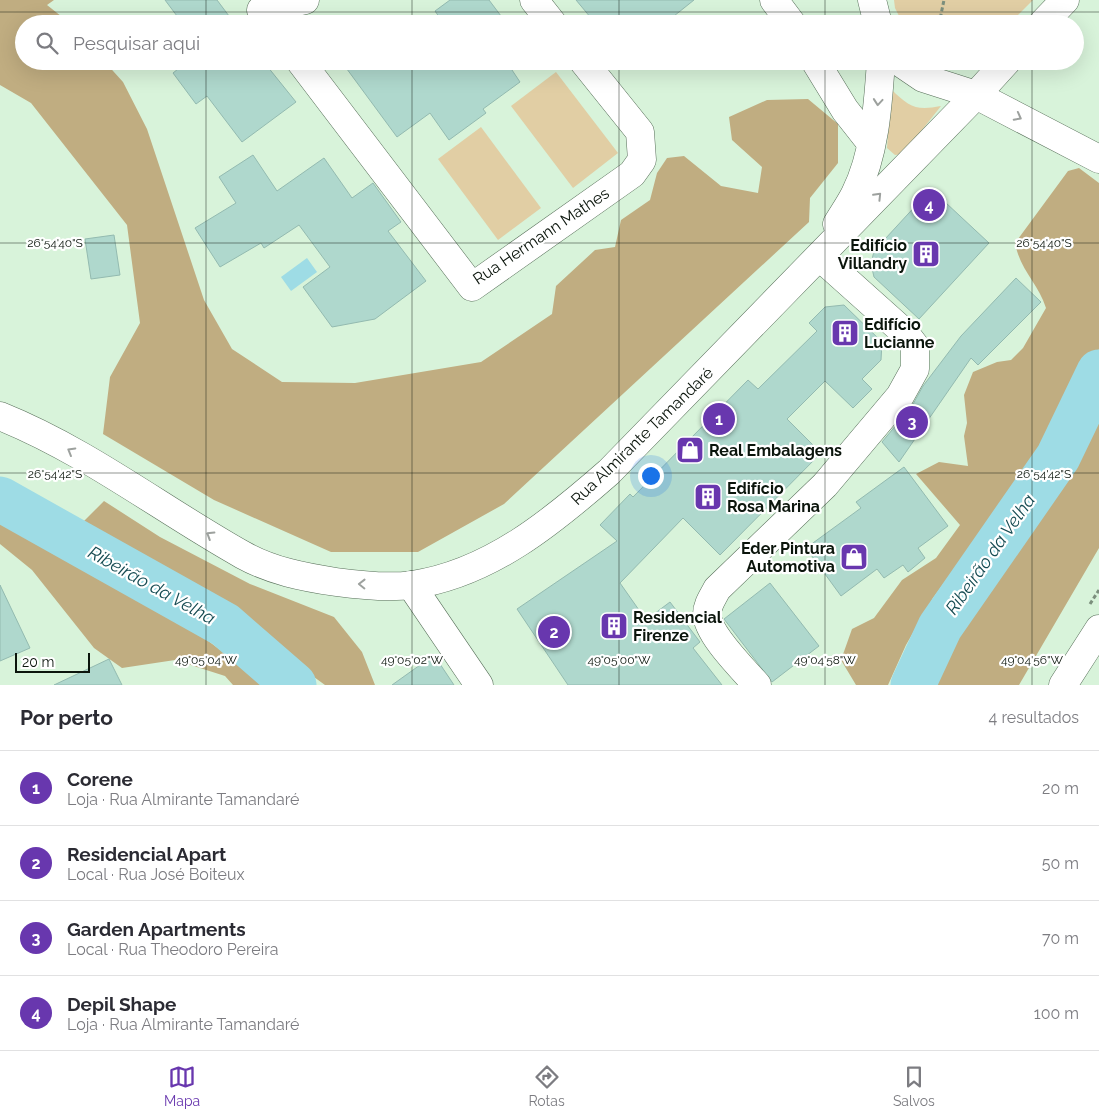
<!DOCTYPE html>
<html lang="pt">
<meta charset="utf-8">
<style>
body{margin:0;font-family:Raleway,sans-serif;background:#f2f2f3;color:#2b2b33}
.scale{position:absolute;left:15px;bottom:12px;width:75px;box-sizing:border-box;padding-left:5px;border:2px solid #0b150c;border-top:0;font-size:14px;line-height:18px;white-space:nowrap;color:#0b150c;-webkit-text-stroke:4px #fff;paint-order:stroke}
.you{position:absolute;left:650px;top:475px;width:18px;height:18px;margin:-12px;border:4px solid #fff;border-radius:50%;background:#1a73e8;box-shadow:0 0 0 8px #1a73e833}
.badge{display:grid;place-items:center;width:32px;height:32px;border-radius:50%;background:#6837ae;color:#fff;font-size:16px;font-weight:700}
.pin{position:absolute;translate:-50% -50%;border:2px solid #fff;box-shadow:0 1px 5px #0006}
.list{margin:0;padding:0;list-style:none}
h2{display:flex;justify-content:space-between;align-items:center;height:65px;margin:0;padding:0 20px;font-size:21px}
h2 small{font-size:16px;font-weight:400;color:#7c7c81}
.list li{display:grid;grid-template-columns:32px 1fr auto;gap:15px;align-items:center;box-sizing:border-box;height:75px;padding:0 20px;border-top:1px solid #e1e1e2}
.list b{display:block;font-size:19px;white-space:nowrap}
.list p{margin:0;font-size:16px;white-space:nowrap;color:#7c7c81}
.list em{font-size:16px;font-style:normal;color:#7c7c81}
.icon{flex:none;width:28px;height:28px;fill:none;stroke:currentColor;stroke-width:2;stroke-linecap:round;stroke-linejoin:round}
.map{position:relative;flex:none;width:1099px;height:685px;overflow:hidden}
.search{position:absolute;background:#fff;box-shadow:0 5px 20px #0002;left:15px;right:15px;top:15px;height:55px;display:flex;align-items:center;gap:12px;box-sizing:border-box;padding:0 18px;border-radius:28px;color:#7c7c81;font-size:19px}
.sheet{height:365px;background:#fff}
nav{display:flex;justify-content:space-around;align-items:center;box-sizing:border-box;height:70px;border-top:1px solid #e1e1e2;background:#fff;font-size:14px;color:#7c7c81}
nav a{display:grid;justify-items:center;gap:2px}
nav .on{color:#6837ae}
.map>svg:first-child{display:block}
</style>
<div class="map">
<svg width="1099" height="685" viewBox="0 0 1099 685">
<rect width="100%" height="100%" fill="#d8f3da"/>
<g fill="#e1cea4">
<path d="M894 0H1033L1009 24H903L895 8Z"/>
<path d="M556 72 618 153 573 188 511 106Z"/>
<path d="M891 89C909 107 916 111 941 106L903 154 895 155 887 148Z"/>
<path d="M481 127 541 208 498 240 438 159Z"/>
</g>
<g fill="#c0ad81">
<path d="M0 0H54L47 5 71 24H24V61H104L123 82 147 129 204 300 232 349 282 382 355 383 481 362 552 314 556 286 595 250 615 247 621 220 650 200 657 173 667 158 684 156 721 186 758 193 762 167 732 140 729 117 767 100 808 99 838 124V163L810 198 809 222 504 504 418 552H331L214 500 103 434 110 377 140 323 127 225 31 103 0 85Z"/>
<path d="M1079 168 1099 183V349L1074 401 1045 450 1008 496 933 598 906 645 888 685H856L841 660 852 629 874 618 902 580 936 558 960 525 916 474 939 462 968 466 964 436 967 423 964 395 973 372 997 362 1011 360 1023 348 1046 308C1038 283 1020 270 1015 243L1068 171Z"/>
<path d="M1099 413V548L1019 685H937L960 627 1074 460Z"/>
<path d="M104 501 160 537 250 584 334 617 362 652 375 685H325L164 568 137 565 75 530Z"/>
<path d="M0 518 191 628 267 685H233L225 676 175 660 122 668 94 648 32 570 0 544Z"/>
</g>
<path fill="#9edce5" d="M307 258 317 272 291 291 281 277Z"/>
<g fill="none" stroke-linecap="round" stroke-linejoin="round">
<g stroke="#9edce5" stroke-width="45">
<path d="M0 499 225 625 294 685"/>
<path d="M913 685 940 627 1058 457 1099 372"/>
</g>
</g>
<g fill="#afd8cd" stroke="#93bab0">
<path d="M165 0H217L235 24H183Z"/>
<path d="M450 0H489L507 24H444L435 11Z"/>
<path d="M576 0H694L664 24H596Z"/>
<path d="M188 61H263L296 102 242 142 207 96 196 104 173 73Z"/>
<path d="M341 61H506L520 82 483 109 486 113 449 140 430 113 397 137Z"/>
<path d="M253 155 277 191 324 158 352 198 373 183 401 222 388 231 426 281 375 319 332 327 303 287 330 267 299 225 264 248 261 243 220 267 195 228 236 203 219 177Z"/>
<path d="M931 189 989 243 919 319 874 277 871 264 874 251Z"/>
<path d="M114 235 120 275 91 279 85 239Z"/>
<path d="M1016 278 1041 302 978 365 971 358 899 462 882 442 912 406 923 386 961 336Z"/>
<path d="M844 305 882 342 881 360 862 379 872 389 853 408 825 381 787 419 821 453 720 555 683 518 620 583 646 620 670 602 700 642 693 648 722 685H568L517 609 617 541 600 525 630 494 633 497 748 380 758 389 817 331 809 323 825 307Z"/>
<path d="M904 467 948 526 918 548 925 558 908 572 903 565 884 578 877 569 841 596 806 548 861 508 856 502Z"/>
<path d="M770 583 819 646 772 682 724 619Z"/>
<path d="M0 585 30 648 0 661Z"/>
<path d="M434 655 454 685H392Z"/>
<path d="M109 659 122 685H54Z"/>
</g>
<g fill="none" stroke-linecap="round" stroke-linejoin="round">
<defs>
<g id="street">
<path d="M534 0 553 24"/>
<path d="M774 0 792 24"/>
<path d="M261 10 305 0"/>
<path d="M300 61 472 287 632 174 642 160 640 132 583 61"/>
<path d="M815 61 845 110 871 143"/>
<path d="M411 585 479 685"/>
<path d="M757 685C744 670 707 634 707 614 707 605 713 597 717 589L825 485 900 396 915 369V346L905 333 820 257"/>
</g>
<g id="secondary">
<path d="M837 224C843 214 850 204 855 194 875 154 878 105 881 61"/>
<path d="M0 416C87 451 161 509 243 555 272 571 303 577 336 582 358 585 390 588 412 585 489 574 552 522 609 472L976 95"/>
</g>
<g id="primary">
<path d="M872 0 878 24"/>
<path d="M1042 24 1065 0"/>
<path d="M898 61 923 78 976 95 1099 159"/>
<path d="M976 95 1007 61"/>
<path d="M1063 685 1099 629"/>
</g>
</defs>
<use href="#street" stroke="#576f59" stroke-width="29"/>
<use href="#secondary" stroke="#576f59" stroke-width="29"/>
<use href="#primary" stroke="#576f59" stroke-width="29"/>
<g stroke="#7c8f7d" stroke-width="3" stroke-dasharray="4 2.5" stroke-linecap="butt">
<path d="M939 24 944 0"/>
<path d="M1090 604 1099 590"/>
</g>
<use href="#street" stroke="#fff" stroke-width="28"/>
<use href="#secondary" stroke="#fff" stroke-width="28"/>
<use href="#primary" stroke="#fff" stroke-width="28"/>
</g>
<defs><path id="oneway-chevron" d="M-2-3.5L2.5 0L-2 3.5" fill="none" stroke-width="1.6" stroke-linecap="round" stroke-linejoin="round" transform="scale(1.25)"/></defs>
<g stroke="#9da19e">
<use href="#oneway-chevron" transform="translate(878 102) rotate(95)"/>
<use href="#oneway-chevron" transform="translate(1018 117) rotate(28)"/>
<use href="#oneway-chevron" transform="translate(878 196) rotate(-46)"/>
<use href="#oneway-chevron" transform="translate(71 451) rotate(-150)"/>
<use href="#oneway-chevron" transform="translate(210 535) rotate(-148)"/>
<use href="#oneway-chevron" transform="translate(362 584) rotate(-179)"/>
</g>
<path fill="none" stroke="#0b150c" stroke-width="1" stroke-opacity="0.45" d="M206 0V24M412 0V24M619 0V24M825 0V24M1032 0V24M0 12H1099M206 61V685M412 61V685M619 61V685M825 61V685M1032 61V685M0 243H1099M0 473H1099"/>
<defs>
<symbol id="building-square" viewBox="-11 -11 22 22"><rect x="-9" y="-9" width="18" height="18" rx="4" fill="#6837ae" stroke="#fff"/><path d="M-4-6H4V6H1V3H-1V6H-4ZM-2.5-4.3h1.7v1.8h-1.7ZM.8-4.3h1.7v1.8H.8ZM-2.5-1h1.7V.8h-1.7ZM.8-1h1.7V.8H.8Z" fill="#fff"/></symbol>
<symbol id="shop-square" viewBox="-11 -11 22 22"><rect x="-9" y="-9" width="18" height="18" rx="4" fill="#6837ae" stroke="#fff"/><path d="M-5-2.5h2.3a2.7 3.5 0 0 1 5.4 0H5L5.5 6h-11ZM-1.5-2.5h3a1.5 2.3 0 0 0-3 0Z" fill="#fff"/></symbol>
</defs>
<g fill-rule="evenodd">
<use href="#building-square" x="910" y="238" width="32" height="32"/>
<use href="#building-square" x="829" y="317" width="32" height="32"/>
<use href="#shop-square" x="674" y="434" width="32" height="32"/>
<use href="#building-square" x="692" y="481" width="32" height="32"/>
<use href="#shop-square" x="838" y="541" width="32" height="32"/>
<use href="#building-square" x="598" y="610" width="32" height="32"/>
</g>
<g text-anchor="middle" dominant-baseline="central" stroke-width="4.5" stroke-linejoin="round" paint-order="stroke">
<g font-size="16" fill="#0b150c" stroke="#fff">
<text transform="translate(541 236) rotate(-34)">Rua Hermann Mathes</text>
<text transform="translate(642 436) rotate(-44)">Rua Almirante Tamandaré</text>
</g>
<g font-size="16" font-weight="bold" fill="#0b150c" stroke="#fff" text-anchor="start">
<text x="907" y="245" text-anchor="end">Edifício<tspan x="907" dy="18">Villandry</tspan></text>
<text x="864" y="324">Edifício<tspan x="864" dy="18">Lucianne</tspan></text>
<text x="709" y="450">Real Embalagens</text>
<text x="727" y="488">Edifício<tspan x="727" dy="18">Rosa Marina</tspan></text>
<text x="835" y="548" text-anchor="end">Eder Pintura<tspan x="835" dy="18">Automotiva</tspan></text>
<text x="633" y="617">Residencial<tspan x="633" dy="18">Firenze</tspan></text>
</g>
<g font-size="18" font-style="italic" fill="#154b52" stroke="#fff">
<text transform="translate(990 554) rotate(-55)">Ribeirão da Velha</text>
<text transform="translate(152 585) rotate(29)">Ribeirão da Velha</text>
</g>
</g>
<g font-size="12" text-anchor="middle" fill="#0b150c" stroke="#fff" stroke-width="4.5" stroke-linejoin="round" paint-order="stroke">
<text x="55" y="247">26°54'40"S</text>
<text x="1044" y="247">26°54'40"S</text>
<text x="55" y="478">26°54'42"S</text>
<text x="1044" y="478">26°54'42"S</text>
<text x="206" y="664">49°05'04"W</text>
<text x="412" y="664">49°05'02"W</text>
<text x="619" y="664">49°05'00"W</text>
<text x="825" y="664">49°04'58"W</text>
<text x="1032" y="664">49°04'56"W</text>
</g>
</svg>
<div class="scale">20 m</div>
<div class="you"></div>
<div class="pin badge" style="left:719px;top:419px">1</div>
<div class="pin badge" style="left:554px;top:632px">2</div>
<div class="pin badge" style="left:912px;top:422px">3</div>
<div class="pin badge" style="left:929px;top:205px">4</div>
<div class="search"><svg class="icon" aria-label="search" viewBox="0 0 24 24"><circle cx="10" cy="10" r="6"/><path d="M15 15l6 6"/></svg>Pesquisar aqui</div>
</div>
<section class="sheet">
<h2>Por perto<small>4 resultados</small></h2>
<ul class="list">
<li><span class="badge">1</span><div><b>Corene</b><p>Loja · Rua Almirante Tamandaré</p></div><em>20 m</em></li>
<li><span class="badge">2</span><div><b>Residencial Apart</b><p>Local · Rua José Boiteux</p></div><em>50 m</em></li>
<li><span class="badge">3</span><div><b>Garden Apartments</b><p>Local · Rua Theodoro Pereira</p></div><em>70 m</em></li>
<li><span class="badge">4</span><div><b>Depil Shape</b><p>Loja · Rua Almirante Tamandaré</p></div><em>100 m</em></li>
</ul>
</section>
<nav>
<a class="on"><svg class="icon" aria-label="map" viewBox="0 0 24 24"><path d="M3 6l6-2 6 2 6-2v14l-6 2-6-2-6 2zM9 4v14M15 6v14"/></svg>Mapa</a>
<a><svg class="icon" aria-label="directions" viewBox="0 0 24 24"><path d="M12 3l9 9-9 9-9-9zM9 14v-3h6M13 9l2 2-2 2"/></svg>Rotas</a>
<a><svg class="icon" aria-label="saved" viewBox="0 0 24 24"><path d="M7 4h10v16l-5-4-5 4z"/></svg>Salvos</a>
</nav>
